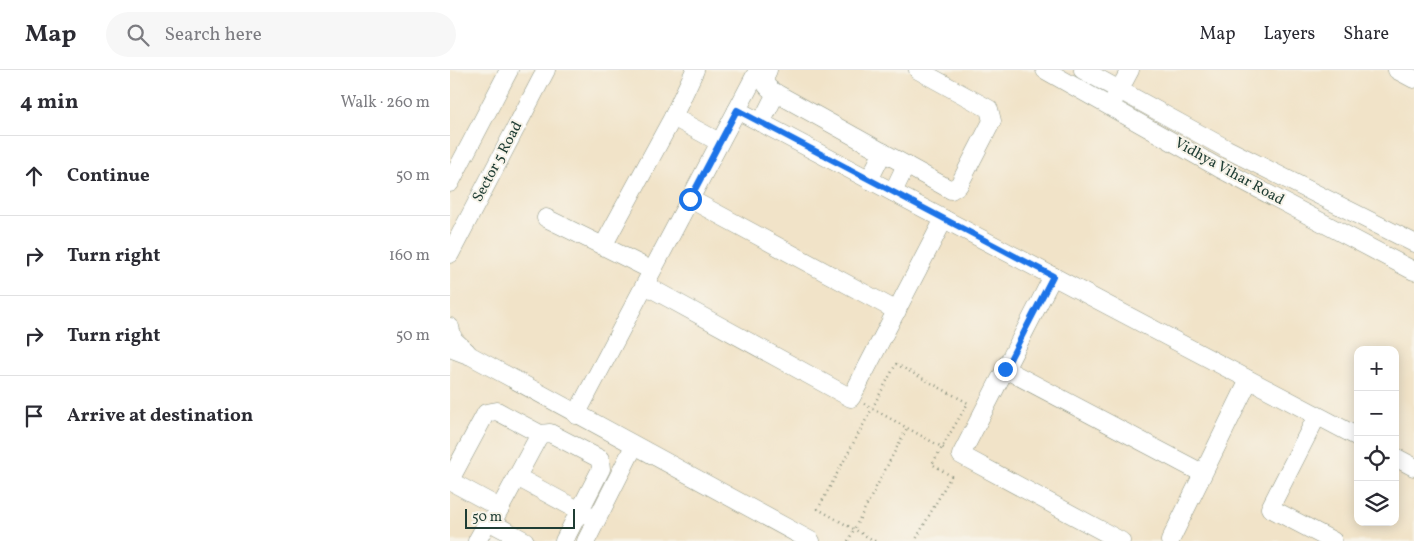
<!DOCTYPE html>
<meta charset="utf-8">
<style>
body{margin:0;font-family:Vollkorn,serif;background:#f7f7f7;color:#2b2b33}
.controls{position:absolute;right:15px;bottom:15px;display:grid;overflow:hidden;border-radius:10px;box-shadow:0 2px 12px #0003}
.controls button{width:45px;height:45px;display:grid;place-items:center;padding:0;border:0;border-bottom:1px solid #e1e1e2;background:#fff;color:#2b2b33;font:25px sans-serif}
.scale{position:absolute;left:15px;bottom:12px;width:110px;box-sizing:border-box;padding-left:5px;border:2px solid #1f3d34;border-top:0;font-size:14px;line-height:18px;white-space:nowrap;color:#1f3d34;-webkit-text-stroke:4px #f7f3e8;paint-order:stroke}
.stop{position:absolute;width:15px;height:15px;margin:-11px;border:4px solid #1a73e8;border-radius:50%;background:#fff}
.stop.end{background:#1a73e8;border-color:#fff;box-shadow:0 1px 5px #0008}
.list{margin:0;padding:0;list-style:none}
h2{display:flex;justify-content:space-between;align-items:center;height:65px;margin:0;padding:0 20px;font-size:21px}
h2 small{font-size:16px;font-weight:400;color:#7c7c81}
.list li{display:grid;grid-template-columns:32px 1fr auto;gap:15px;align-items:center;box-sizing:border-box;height:80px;padding:0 20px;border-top:1px solid #e1e1e2}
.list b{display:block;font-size:19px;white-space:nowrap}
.list em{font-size:16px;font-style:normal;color:#7c7c81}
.icon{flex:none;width:28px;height:28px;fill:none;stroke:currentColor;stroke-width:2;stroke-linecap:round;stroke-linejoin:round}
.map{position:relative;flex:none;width:964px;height:471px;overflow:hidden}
header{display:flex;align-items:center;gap:30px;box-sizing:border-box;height:70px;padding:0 25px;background:#fff;border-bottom:1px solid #e1e1e2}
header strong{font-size:24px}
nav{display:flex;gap:28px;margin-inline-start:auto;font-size:18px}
.search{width:350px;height:45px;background:#f7f7f7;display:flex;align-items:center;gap:12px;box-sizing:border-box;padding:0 18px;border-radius:28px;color:#7c7c81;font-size:19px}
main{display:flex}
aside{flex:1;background:#fff}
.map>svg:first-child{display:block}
</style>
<header>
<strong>Map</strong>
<div class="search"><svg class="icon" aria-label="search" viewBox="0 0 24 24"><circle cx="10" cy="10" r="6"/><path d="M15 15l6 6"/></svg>Search here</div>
<nav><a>Map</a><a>Layers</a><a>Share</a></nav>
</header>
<main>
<aside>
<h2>4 min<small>Walk · 260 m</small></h2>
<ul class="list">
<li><svg class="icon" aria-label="ahead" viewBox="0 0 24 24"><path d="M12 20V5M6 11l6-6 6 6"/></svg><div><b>Continue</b></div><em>50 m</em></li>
<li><svg class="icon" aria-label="right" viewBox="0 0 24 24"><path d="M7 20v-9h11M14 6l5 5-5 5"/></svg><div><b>Turn right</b></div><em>160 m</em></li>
<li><svg class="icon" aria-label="right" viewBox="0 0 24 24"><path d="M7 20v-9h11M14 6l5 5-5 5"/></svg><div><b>Turn right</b></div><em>50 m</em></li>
<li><svg class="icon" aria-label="arrive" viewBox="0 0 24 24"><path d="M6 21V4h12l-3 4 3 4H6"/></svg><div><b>Arrive at destination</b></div></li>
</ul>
</aside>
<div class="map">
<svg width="964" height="471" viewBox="0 0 964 471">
<rect width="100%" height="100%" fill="#f7f3e8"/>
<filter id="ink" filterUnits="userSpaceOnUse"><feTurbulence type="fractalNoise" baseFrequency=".02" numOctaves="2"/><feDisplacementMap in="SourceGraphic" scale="10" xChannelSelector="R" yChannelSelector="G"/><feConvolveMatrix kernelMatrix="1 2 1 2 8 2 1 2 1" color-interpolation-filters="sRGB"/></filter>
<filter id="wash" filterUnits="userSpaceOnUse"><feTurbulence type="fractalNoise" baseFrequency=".0096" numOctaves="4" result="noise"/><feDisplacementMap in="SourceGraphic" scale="20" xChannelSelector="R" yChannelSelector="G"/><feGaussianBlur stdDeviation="1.12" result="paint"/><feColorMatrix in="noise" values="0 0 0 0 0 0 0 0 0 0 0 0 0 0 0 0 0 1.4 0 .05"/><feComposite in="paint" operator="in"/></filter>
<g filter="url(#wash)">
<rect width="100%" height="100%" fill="#f1e3c8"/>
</g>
<g filter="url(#ink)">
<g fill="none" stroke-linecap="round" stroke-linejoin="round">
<defs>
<g id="minor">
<path d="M595 0 769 98 964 201"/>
<path d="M633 0 777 79 964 173"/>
<path d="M947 0 964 9"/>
<path d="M326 23 501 120 509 115 542 51 539 39 468 0"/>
<path d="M665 28 680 0"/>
<path d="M287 40 308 0"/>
<path d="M223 47 269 72"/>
<path d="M311 53 326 23C315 17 312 12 318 0"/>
<path d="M419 110 433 82"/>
<path d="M0 113 59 0"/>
<path d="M443 122 456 95"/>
<path d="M240 129 447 241"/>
<path d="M96 148 153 176 223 47 245 0"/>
<path d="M153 176 201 200"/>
<path d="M0 184 96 0"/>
<path d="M603 206 511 385 671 471"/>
<path d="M195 215 401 328 494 149"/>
<path d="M0 257 3 269 17 282"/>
<path d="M0 278 21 286 361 471"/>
<path d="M555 299 752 403"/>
<path d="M126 345 287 40 908 367"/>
<path d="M867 346 820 438 883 471"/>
<path d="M945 387 964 397"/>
<path d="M67 407 139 446"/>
<path d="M0 410 36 343 47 341 90 364 100 363 150 389 151 399 114 471"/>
<path d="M0 411 50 438"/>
<path d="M42 453 90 364"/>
<path d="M27 471 38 451 75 471"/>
<path d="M136 471 184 376"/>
<path d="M720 471 799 310"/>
</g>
</defs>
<use href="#minor" stroke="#88907e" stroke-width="19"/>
<g stroke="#88907e" stroke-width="2.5" stroke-dasharray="1 4" stroke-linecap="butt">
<path d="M414 334 497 380"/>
<path d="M398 471 457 358"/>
<path d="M425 471 368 439 446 294 518 333 482 394 501 406 465 471"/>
</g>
<use href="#minor" stroke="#fff" stroke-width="18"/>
</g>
</g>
<g fill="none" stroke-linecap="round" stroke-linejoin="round" filter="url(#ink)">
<path stroke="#1a73e8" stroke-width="6" d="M240 129 287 40 603 206 555 299"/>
</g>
<g text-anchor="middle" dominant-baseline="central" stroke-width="4" stroke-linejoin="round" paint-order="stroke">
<g font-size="15" fill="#1f3d34" stroke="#f7f3e8">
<text transform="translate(48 92) rotate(-62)">Sector 5 Road</text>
<text transform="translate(779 102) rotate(29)">Vidhya Vihar Road</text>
</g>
</g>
</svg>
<div class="controls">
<button>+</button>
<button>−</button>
<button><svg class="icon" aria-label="locate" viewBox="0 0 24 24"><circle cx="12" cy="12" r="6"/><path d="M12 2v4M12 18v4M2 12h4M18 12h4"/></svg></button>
<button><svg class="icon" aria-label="layers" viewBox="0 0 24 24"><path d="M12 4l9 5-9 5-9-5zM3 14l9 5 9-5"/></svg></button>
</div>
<div class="scale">50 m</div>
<div class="stop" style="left:240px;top:129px"></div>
<div class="stop end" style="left:555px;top:299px"></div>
</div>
</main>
